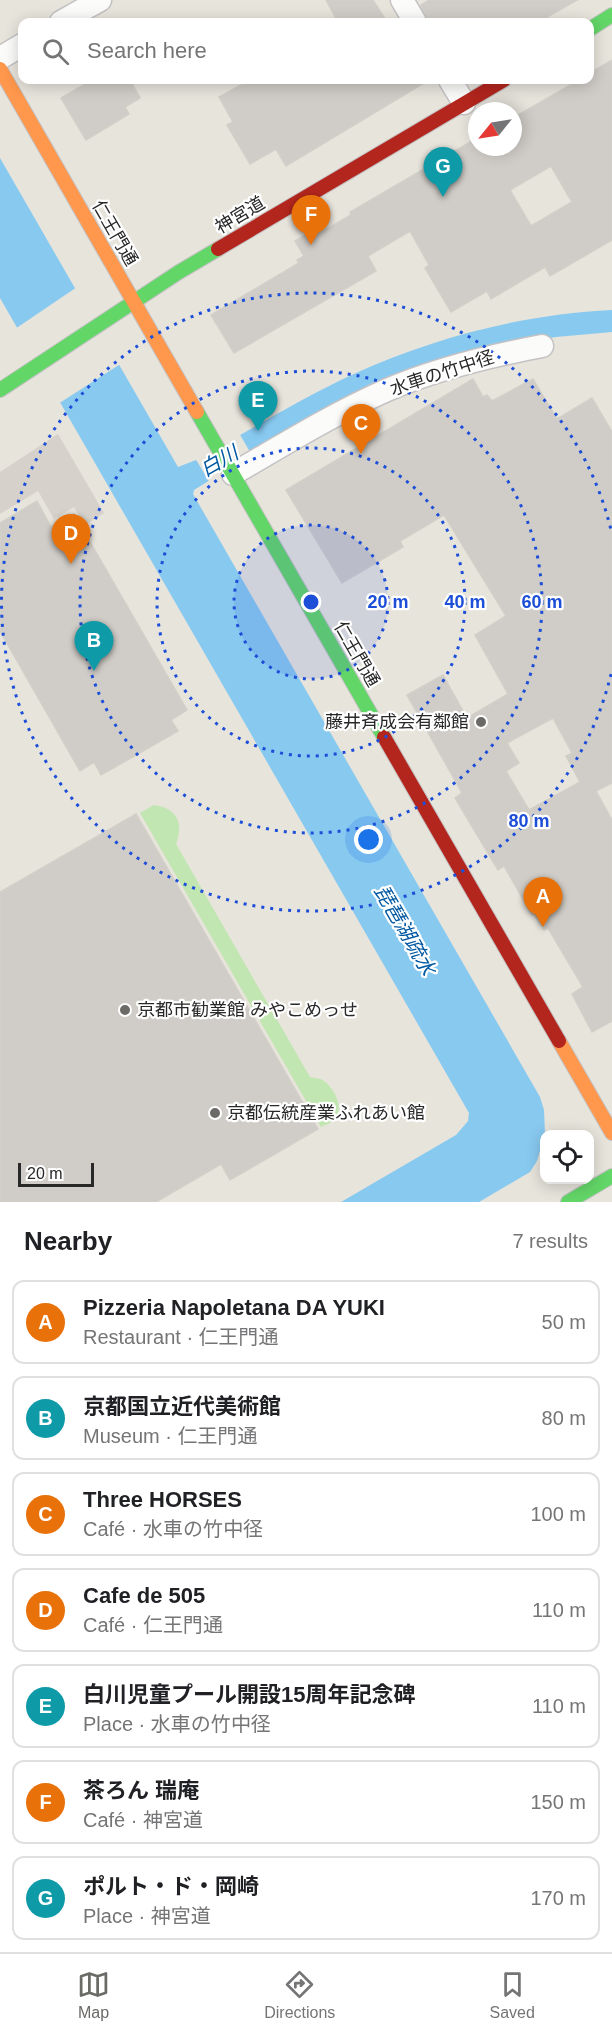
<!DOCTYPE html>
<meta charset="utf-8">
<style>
body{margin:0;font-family:Arial,"Noto Sans JP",sans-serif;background:#f2f2f2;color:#202124}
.controls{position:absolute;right:18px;bottom:18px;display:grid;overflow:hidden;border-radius:12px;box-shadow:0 3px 15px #0003}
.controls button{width:54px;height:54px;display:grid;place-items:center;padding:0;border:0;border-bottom:2px solid #e0e0e0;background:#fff;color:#202124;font:30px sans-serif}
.compass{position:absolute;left:468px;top:102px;width:54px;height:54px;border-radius:50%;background:#fff;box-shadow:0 3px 15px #0003;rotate:240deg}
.scale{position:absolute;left:18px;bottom:15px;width:76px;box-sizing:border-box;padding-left:6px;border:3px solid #282828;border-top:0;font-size:16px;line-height:21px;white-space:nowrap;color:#282828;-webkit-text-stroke:4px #fff;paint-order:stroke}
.you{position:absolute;left:369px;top:840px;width:21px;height:21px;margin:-15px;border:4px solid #fff;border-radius:50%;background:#1a73e8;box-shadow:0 0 0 9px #1a73e833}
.badge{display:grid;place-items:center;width:39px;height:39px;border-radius:50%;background:#6b6a67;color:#fff;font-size:20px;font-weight:700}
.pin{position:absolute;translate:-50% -50px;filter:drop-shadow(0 2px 3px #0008)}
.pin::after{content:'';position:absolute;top:32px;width:21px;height:18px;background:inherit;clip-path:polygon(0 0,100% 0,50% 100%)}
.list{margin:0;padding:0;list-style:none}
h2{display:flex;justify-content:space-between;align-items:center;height:78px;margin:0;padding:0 24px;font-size:26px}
h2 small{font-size:20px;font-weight:400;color:#757577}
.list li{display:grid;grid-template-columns:39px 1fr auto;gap:18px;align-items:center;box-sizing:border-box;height:84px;margin:0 12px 12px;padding:0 12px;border:2px solid #e0e0e0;border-radius:12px}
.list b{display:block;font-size:22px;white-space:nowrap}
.list p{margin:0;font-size:20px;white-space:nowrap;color:#757577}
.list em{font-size:20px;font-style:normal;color:#757577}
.icon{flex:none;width:33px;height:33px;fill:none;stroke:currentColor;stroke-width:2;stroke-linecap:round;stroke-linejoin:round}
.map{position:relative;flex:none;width:612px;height:1202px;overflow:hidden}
.search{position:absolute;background:#fff;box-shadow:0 3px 15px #0003;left:18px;right:18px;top:18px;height:66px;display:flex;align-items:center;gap:15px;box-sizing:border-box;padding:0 21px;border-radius:12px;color:#757577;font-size:22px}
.sheet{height:750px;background:#fff}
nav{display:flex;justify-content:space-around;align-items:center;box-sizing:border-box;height:84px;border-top:2px solid #e0e0e0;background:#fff;font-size:16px;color:#757577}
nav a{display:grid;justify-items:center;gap:3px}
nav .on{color:#6b6a67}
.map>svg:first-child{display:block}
</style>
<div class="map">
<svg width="612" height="1202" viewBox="0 0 612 1202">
<rect width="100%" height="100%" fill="#e7e4dc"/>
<path fill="#c1e6b1" d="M154 805C177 808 184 823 176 844L310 1077C315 1078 320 1078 324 1081 335 1089 345 1109 334 1120 331 1123 325 1125 321 1127L140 813Z"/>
<path fill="#d6d2cb" d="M58 434 104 513 85 525 74 507 54 519 38 491 0 514V472Z"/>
<path fill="#88c9f0" d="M0 158 178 467 196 460C249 431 301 398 356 373 435 337 525 314 612 310V332L556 337 500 346 259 450 194 490 193 494 540 1097 544 1110 545 1134 537 1161 530 1172 479 1202H341L456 1135 468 1121 469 1113 0 298Z"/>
<g fill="#e7e4dc">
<path d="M77 287 122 363 58 404 15 329Z"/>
<path d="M239 433 253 457 210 483 195 458Z"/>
</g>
<g fill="#d0cdc8" stroke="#d2cfc8" stroke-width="1.5" fill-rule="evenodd">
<path d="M326 0H373L387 22H338Z"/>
<path d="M429 0H577L539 22H428L421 5Z"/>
<path d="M612 60V240L550 276 545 267 491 299 487 291 451 312 425 268 429 265 410 231 368 256 376 271 234 353 211 315 299 263 297 260 304 256 295 241 312 231 320 233 351 215 350 212 477 138V147H513V118L579 80H590V73ZM551 166 572 202 531 226 510 190Z"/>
<path d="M92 80H130L140 98 125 107 129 114 86 140 61 98Z"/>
<path d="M250 80H429L286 166 276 149 250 164 227 125 233 122 219 97Z"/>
<path d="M473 379 483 397 487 395 492 401 533 379 557 419 592 398 612 432V783L596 791 612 820V1021L592 1032 572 994 583 987 548 928 544 930 534 914 532 915 504 866 498 870 455 798 462 793 407 695 443 675 467 718 508 694 475 635 506 616 444 515 400 541 403 547 342 583 286 490ZM553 718 572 753 566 756 580 782 529 810 506 771 519 763 507 743Z"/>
<path d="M37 501 51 527 74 514 187 710 171 720 178 731 101 775 94 762 80 771 0 631V523Z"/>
<path d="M136 814 318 1129 230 1180 221 1164 156 1202H0V892Z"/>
</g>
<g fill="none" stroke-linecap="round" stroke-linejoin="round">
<defs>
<g id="street">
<path d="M402 0 415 22"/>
<path d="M61 22 100 0"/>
<path d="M0 58 22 45"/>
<path d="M450 80 464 103"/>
<path d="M233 474C283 445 333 414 387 390 436 369 489 356 542 346"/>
</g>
<g id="fast">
<path d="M590 29 612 15"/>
<path d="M0 390 179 272 218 249"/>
<path d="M197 412 384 737"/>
<path d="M568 1202 612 1176"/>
</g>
<g id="slow">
<path d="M0 69 197 412"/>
<path d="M559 1041 612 1133"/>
</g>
<g id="jam">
<path d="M218 249 504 80"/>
<path d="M384 737 559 1041"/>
</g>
</defs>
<use href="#street" stroke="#c4c2c3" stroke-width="25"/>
<use href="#fast" stroke="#c4c2c3" stroke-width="16"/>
<use href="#slow" stroke="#c4c2c3" stroke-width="16"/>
<use href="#jam" stroke="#c4c2c3" stroke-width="16"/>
<use href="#street" stroke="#fbfbfa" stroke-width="22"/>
<use href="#fast" stroke="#63d668" stroke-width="14"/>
<use href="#slow" stroke="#ff974d" stroke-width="14"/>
<use href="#jam" stroke="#b3261e" stroke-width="14"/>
</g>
<circle cx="311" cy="602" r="77" fill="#1d4ed8" fill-opacity=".12"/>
<g fill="none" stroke="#1d4ed8" stroke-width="3" stroke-dasharray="3 6">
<circle cx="311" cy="602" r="77"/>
<circle cx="311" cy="602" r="154"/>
<circle cx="311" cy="602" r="231"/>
<path d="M611 674A309 309 0 1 1 611 530"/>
</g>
<g fill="#6b6a67" stroke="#fff" stroke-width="2">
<circle cx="481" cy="722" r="6"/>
<circle cx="125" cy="1010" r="6"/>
<circle cx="215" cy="1113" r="6"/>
</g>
<g text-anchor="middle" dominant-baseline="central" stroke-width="4.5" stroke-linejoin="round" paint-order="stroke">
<g font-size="18" fill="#282828" stroke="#fff">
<text transform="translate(240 215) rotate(-31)">神宮道</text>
<text transform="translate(115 233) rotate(60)">仁王門通</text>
<text transform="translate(442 373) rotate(-18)">水車の竹中径</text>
<text transform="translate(357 654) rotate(60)">仁王門通</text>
</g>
<g font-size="18" fill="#282828" stroke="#fff" text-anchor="start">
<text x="469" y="722" text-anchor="end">藤井斉成会有鄰館</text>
<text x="137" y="1010">京都市勧業館 みやこめっせ</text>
<text x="227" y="1113">京都伝統産業ふれあい館</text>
</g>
<g font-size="20" font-style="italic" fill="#0158a2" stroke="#fff">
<text transform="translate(219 461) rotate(-30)">白川</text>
<text transform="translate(405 930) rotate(60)">琵琶湖疏水</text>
</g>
</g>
<circle cx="311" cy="602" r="9" fill="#1d4ed8" stroke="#fff" stroke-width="3"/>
<g font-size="18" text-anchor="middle" font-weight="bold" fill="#1d4ed8" stroke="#fff" stroke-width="4.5" stroke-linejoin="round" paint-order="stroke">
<text x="388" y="608">20 m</text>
<text x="465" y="608">40 m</text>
<text x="542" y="608">60 m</text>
<text x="529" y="827">80 m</text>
</g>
</svg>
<div class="controls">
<button><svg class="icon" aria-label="locate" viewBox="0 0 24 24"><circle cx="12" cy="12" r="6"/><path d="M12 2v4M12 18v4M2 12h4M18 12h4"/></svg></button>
</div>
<svg class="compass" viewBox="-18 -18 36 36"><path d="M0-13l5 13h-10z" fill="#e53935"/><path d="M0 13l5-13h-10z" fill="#757577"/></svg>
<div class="scale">20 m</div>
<div class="you"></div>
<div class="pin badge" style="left:543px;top:927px;background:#e8710a">A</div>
<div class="pin badge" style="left:94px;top:671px;background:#0f9aa8">B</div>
<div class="pin badge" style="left:361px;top:454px;background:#e8710a">C</div>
<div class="pin badge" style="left:71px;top:564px;background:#e8710a">D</div>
<div class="pin badge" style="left:258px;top:431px;background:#0f9aa8">E</div>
<div class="pin badge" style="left:311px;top:245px;background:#e8710a">F</div>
<div class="pin badge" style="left:443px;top:197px;background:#0f9aa8">G</div>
<div class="search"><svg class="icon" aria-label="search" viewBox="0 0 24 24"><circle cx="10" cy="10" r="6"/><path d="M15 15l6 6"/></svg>Search here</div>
</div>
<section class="sheet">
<h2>Nearby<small>7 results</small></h2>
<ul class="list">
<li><span class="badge" style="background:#e8710a">A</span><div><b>Pizzeria Napoletana DA YUKI</b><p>Restaurant · 仁王門通</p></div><em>50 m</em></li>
<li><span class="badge" style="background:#0f9aa8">B</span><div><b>京都国立近代美術館</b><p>Museum · 仁王門通</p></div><em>80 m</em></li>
<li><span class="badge" style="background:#e8710a">C</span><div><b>Three HORSES</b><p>Café · 水車の竹中径</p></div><em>100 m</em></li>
<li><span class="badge" style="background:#e8710a">D</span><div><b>Cafe de 505</b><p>Café · 仁王門通</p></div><em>110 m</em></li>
<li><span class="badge" style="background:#0f9aa8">E</span><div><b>白川児童プール開設15周年記念碑</b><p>Place · 水車の竹中径</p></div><em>110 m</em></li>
<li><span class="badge" style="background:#e8710a">F</span><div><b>茶ろん 瑞庵</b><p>Café · 神宮道</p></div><em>150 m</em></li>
<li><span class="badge" style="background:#0f9aa8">G</span><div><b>ポルト・ド・岡崎</b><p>Place · 神宮道</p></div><em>170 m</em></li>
</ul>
</section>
<nav>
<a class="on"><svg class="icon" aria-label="map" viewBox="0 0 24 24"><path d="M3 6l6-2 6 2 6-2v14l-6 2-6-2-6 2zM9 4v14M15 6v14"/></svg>Map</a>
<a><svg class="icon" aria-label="directions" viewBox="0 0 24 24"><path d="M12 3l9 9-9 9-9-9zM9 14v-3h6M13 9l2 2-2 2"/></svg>Directions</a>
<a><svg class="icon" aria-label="saved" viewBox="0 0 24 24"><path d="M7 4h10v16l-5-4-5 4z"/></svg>Saved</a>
</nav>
